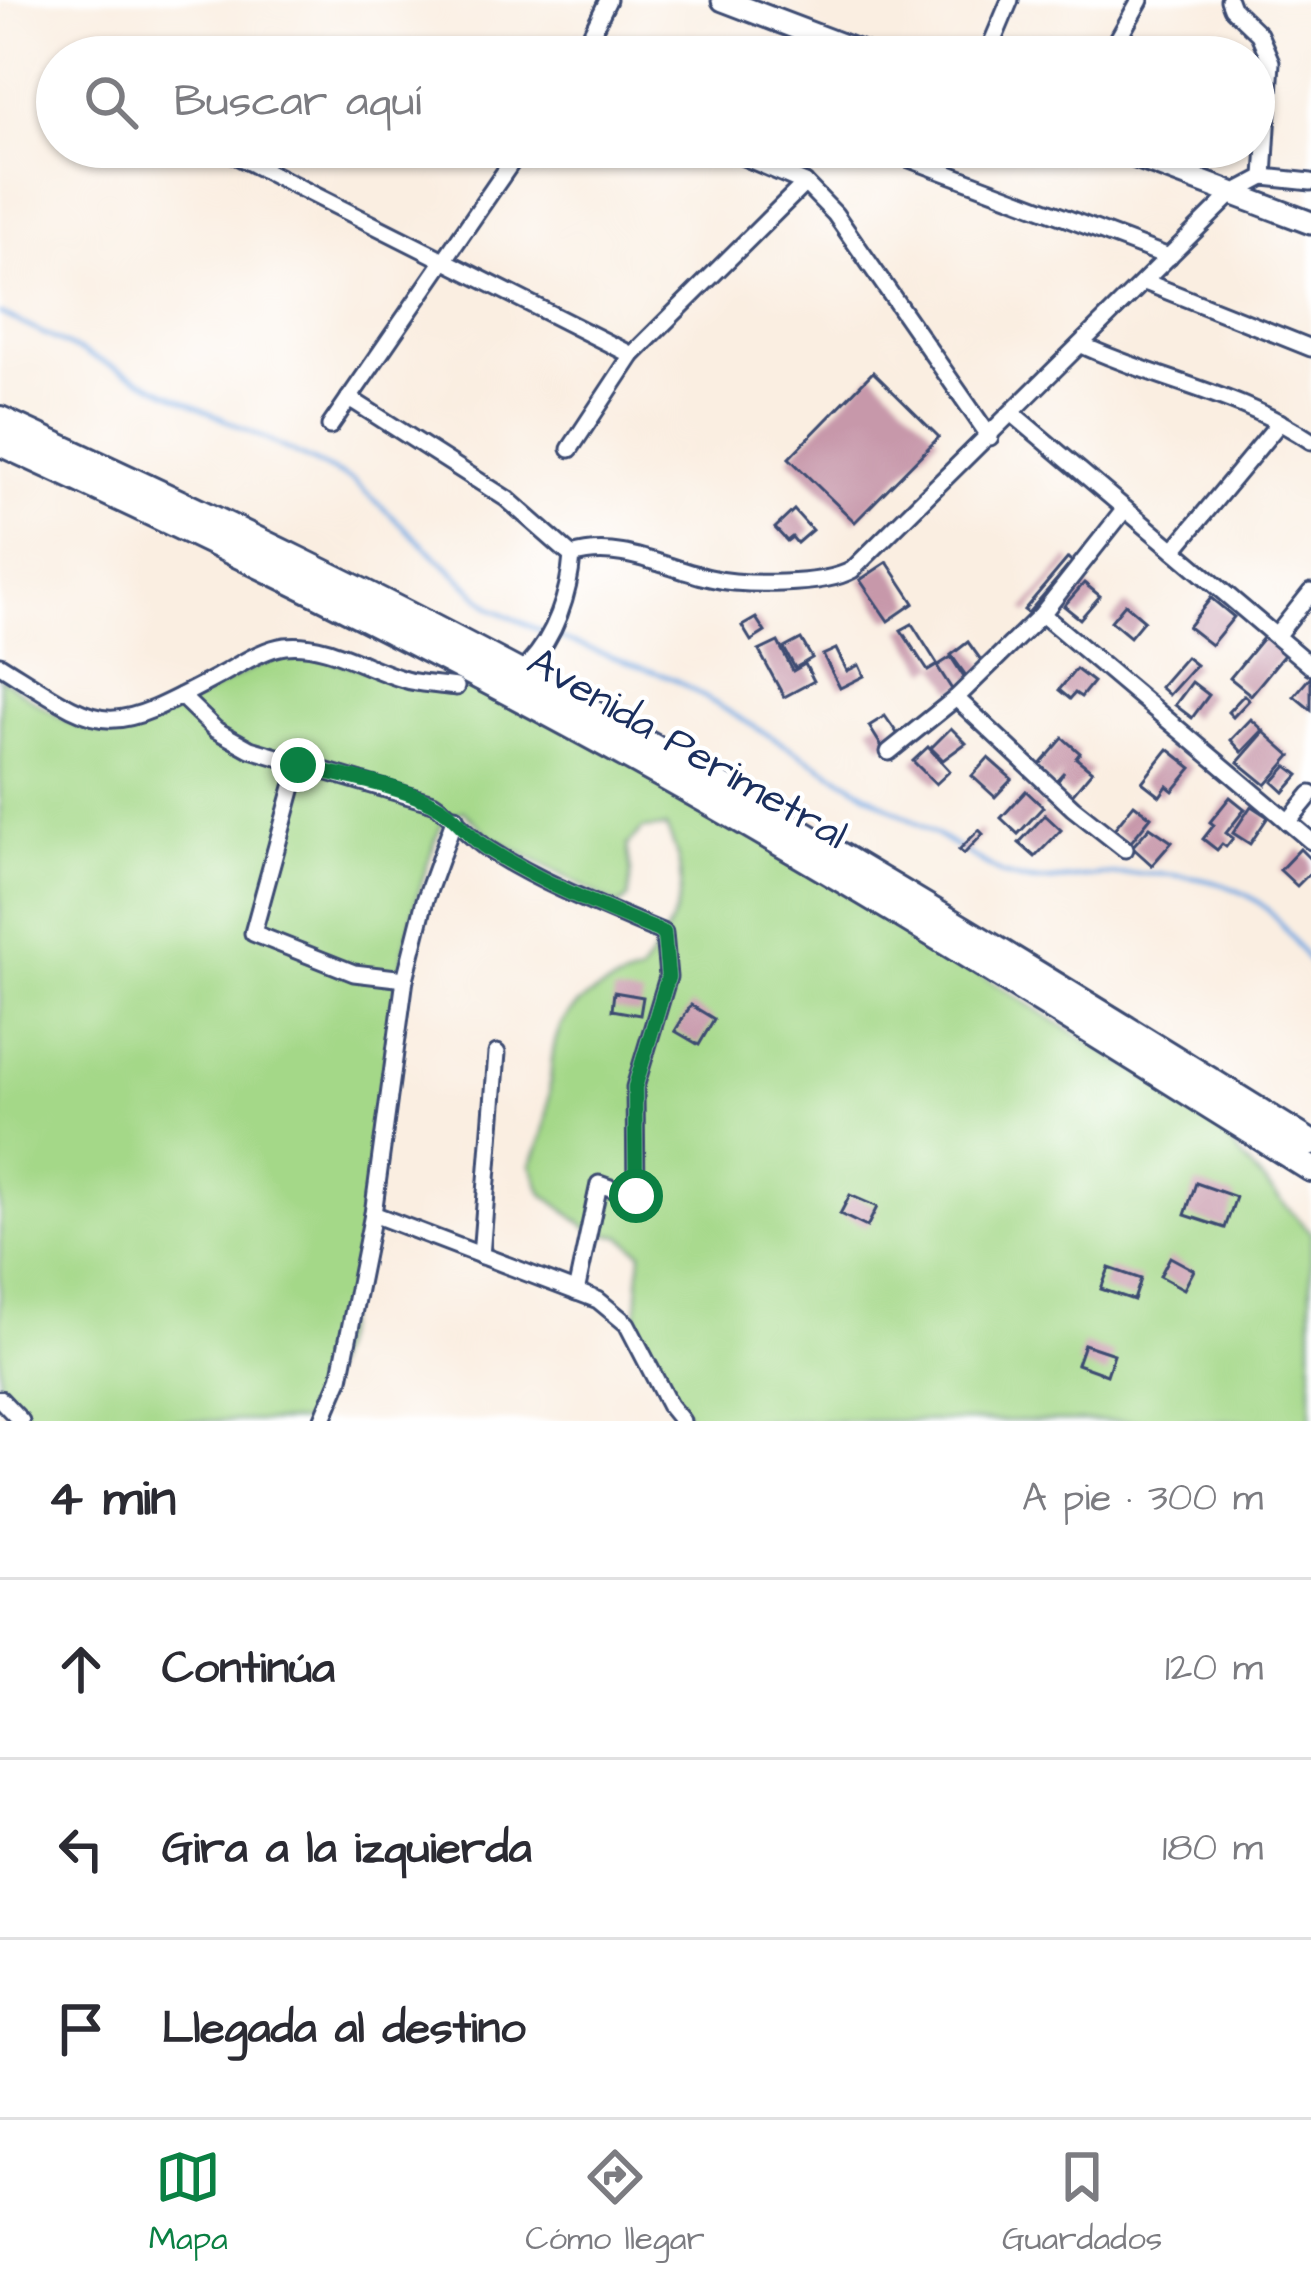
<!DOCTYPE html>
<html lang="es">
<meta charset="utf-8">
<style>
body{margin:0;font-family:"Architects Daughter",sans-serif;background:#f7f7f7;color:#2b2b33}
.stop{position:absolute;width:36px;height:36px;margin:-27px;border:9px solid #0b8043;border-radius:50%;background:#fff}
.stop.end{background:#0b8043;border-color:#fff;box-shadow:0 3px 12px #0008}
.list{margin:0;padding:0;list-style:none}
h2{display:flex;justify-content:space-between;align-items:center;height:156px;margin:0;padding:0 48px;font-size:51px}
h2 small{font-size:39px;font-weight:400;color:#7c7c81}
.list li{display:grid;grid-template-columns:78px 1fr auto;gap:36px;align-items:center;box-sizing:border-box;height:180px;padding:0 48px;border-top:3px solid #e1e1e2}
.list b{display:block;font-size:45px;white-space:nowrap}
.list em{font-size:39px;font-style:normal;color:#7c7c81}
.icon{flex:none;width:66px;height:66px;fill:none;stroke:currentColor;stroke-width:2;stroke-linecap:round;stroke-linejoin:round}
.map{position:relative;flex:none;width:1311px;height:1421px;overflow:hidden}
.search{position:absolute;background:#fff;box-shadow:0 3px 9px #0004;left:36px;right:36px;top:36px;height:132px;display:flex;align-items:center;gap:30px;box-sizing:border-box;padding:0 42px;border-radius:66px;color:#7c7c81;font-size:45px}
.sheet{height:696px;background:#fff}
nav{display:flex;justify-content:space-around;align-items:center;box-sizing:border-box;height:168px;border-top:3px solid #e1e1e2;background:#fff;font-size:33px;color:#7c7c81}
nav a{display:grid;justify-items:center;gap:6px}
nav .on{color:#0b8043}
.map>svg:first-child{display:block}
</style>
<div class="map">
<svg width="1311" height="1421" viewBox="0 0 1311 1421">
<rect width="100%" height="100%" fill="#fff"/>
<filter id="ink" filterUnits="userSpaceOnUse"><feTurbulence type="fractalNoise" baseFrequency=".00833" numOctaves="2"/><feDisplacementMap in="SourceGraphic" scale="24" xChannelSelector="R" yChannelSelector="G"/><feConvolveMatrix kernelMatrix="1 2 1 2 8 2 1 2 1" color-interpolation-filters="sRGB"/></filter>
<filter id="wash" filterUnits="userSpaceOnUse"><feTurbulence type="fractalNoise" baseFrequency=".004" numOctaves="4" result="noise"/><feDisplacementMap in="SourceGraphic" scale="48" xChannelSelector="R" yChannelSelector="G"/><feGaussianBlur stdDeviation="2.7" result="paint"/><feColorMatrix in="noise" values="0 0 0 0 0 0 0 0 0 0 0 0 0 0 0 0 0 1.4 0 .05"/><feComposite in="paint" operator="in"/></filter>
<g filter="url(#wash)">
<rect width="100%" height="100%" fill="#faeee1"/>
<path fill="#a4d888" stroke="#608473" stroke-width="3" d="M293 654 321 657 397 678 429 680 467 672 579 724 1217 1122 1240 1156 1311 1233V1421H693L675 1401 656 1356 636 1325 641 1252 621 1236 593 1232 543 1194 531 1165C575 1074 510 1014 640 974 676 919 696 890 666 827L643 829 627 845 631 873 628 899 619 906 492 837 463 811 443 821C386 962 384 1116 355 1264 344 1319 337 1372 306 1421H31L0 1384V677C32 699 67 728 106 734 146 741 240 664 293 654Z"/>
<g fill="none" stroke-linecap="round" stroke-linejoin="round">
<g stroke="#74a9e1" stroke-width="4.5">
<path d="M0 313 354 481 493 609 543 632"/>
<path d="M554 636 674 679 1002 874C1036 885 1050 880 1084 877 1141 871 1227 869 1271 913 1286 928 1298 947 1311 964"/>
</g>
</g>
<g id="blocks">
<g fill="#c798aa">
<path d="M873 372 939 437 855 522 789 458Z"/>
<path d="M794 510 812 530 797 543 792 537 787 541 775 528Z"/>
<path d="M1068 558 1072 562 1028 613 1024 610Z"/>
<path d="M887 562 914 603 888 621 860 580Z"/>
<path d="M1084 583 1100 596 1080 619 1064 606Z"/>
<path d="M1211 598 1234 617 1211 645 1188 627Z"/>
<path d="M1125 604 1144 620 1130 637 1111 621Z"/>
<path d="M756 618 765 632 751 641 742 626Z"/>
<path d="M912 624 938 665 928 671 901 630Z"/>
<path d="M1267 633 1288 650 1251 695 1230 678Z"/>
<path d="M801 639 812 658 795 668 784 648Z"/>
<path d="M778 642 793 671 805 664 814 681 784 697 759 651Z"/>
<path d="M968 642 986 667 969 680 951 655Z"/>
<path d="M836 649 847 671 859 665 864 676 840 688 823 655Z"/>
<path d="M951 657 967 682 953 691 937 666Z"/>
<path d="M1186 657 1196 665 1169 695 1160 687Z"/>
<path d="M1076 669 1093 682 1081 697 1075 693 1070 699 1059 690Z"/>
<path d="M1311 676V710L1294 696Z"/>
<path d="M1192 682 1209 695 1192 718 1175 705Z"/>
<path d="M1244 695 1249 700 1233 717 1228 712Z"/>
<path d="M885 716 899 736 882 747 869 726Z"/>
<path d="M1251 719 1263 730 1242 752 1231 740Z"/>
<path d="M951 728 966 743 943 760 931 748Z"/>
<path d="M1264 732 1291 756 1266 785 1238 762Z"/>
<path d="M1063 738 1080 753 1076 758 1092 771 1071 796 1056 784 1064 772 1053 784 1036 769Z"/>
<path d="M928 747 950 771 936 784 913 761Z"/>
<path d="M1168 749 1192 768 1173 791 1167 786 1160 796 1142 782Z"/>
<path d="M988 758 1012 779 995 797 972 776Z"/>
<path d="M1287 766 1299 775 1284 792 1273 782Z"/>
<path d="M1026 791 1043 807 1018 834 1001 818Z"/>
<path d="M1230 797 1245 809 1226 833 1233 838 1226 847 1222 844 1217 850 1203 839 1214 825 1210 822Z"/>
<path d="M1134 804 1151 817 1131 842 1114 829Z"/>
<path d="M1251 806 1268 817 1250 844 1233 833Z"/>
<path d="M1045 815 1061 830 1035 857 1019 843Z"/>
<path d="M1150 827 1172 842 1152 865 1132 847Z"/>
<path d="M979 830 983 834 964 854 959 850Z"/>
<path d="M1300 849 1311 860V872L1297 886 1280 870Z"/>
<path d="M614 992 643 997 640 1015 612 1010Z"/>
<path d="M691 1005 714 1019 699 1045 675 1031Z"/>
<path d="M1196 1183 1236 1197 1225 1228 1185 1215Z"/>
<path d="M850 1195 877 1207 867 1227 840 1214Z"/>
<path d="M1170 1257 1194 1270 1184 1289 1160 1276Z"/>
<path d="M1109 1268 1141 1279 1134 1300 1101 1289Z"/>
<path d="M1084 1344 1114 1354 1107 1375 1077 1364Z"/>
</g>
</g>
</g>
<g filter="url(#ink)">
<use href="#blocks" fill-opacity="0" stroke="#3c4c72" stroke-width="3"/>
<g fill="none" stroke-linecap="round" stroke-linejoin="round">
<defs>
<g id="minor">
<path d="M580 57 608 0"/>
<path d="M986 57 1010 0"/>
<path d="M1108 57 1140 0"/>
<path d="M219 147 632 355"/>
<path d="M720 147 805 183 835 214 990 437"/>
<path d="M907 158 1169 257"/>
<path d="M1264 177 1311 182"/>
<path d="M1145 282 1311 348"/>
<path d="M1082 345C1157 380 1241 394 1311 441"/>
<path d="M349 398 507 499 572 556"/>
<path d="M1013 414 1311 666"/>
<path d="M330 426 522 147"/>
<path d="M570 449 632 355 805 183"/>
<path d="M1174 550 1280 422"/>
<path d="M1042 614 1311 841"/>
<path d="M1276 636 1311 592"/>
<path d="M529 664C555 636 569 595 572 556 618 541 665 568 710 578 742 586 824 586 852 570L1232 194 1264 177 1271 62 1259 34 1232 8 1229 0"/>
<path d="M0 665C107 732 103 738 217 677 238 666 262 649 285 646 328 641 369 671 410 681 424 684 440 685 456 687"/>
<path d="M181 696 216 730 250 749 433 803C455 817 468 837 491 851 545 885 605 908 664 933L668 977 635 1087 636 1197 599 1184 576 1292"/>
<path d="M956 698 1073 808 1125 849"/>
<path d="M889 752 956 698 1042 614 1125 509"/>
<path d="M299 765 253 933 354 973 405 979"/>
<path d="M1288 822 1311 794"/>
<path d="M373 1214 598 1300 627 1324 669 1405 682 1421"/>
<path d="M481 1256 497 1053"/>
<path d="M0 1399 21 1421"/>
<path d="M322 1421 340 1379 373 1214 405 979 425 900 455 817"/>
</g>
<g id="tertiary">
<path d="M723 0 873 57"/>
<path d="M1110 147 1311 223"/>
</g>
<g id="primary">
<path d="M0 419C198 510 395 603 586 709 832 846 1072 994 1311 1143"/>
<path d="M0 443C193 531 383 624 570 725 823 861 1067 1017 1311 1169"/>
</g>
</defs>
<use href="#minor" stroke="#3c4c72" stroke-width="21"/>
<use href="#tertiary" stroke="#3c4c72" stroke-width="27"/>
<use href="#primary" stroke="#3c4c72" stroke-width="30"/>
<use href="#minor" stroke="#fff" stroke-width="15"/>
<use href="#tertiary" stroke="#fff" stroke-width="21"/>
<use href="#primary" stroke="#fff" stroke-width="24"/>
</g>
</g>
<g fill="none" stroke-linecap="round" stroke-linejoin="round" filter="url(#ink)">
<path stroke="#0b8043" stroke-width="15" d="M298 765C342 777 391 783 432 803 456 814 467 836 488 849 543 884 604 908 664 933L668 977 635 1087 636 1196"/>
</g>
<g text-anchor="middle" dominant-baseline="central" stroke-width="9" stroke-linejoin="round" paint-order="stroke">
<g font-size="42" fill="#1b2f5e" stroke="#fff">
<text transform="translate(687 749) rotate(30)">Avenida Perimetral</text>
</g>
</g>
</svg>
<div class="stop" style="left:636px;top:1196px"></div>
<div class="stop end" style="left:298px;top:765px"></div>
<div class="search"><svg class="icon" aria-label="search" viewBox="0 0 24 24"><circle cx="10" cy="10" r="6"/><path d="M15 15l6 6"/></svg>Buscar aquí</div>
</div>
<section class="sheet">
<h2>4 min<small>A pie · 300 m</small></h2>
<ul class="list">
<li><svg class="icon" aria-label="ahead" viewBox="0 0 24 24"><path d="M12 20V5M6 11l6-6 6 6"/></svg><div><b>Continúa</b></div><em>120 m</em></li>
<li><svg class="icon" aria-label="left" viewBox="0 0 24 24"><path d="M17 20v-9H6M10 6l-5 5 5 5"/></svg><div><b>Gira a la izquierda</b></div><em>180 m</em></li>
<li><svg class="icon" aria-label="arrive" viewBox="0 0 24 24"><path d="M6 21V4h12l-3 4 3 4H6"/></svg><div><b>Llegada al destino</b></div></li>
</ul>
</section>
<nav>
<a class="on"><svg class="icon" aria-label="map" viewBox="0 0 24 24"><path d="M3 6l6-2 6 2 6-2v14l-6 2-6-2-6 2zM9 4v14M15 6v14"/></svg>Mapa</a>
<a><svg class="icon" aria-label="directions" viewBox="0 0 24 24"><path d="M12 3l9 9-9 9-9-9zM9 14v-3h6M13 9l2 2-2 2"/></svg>Cómo llegar</a>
<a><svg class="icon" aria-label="saved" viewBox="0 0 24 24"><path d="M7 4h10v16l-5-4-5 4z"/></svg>Guardados</a>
</nav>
